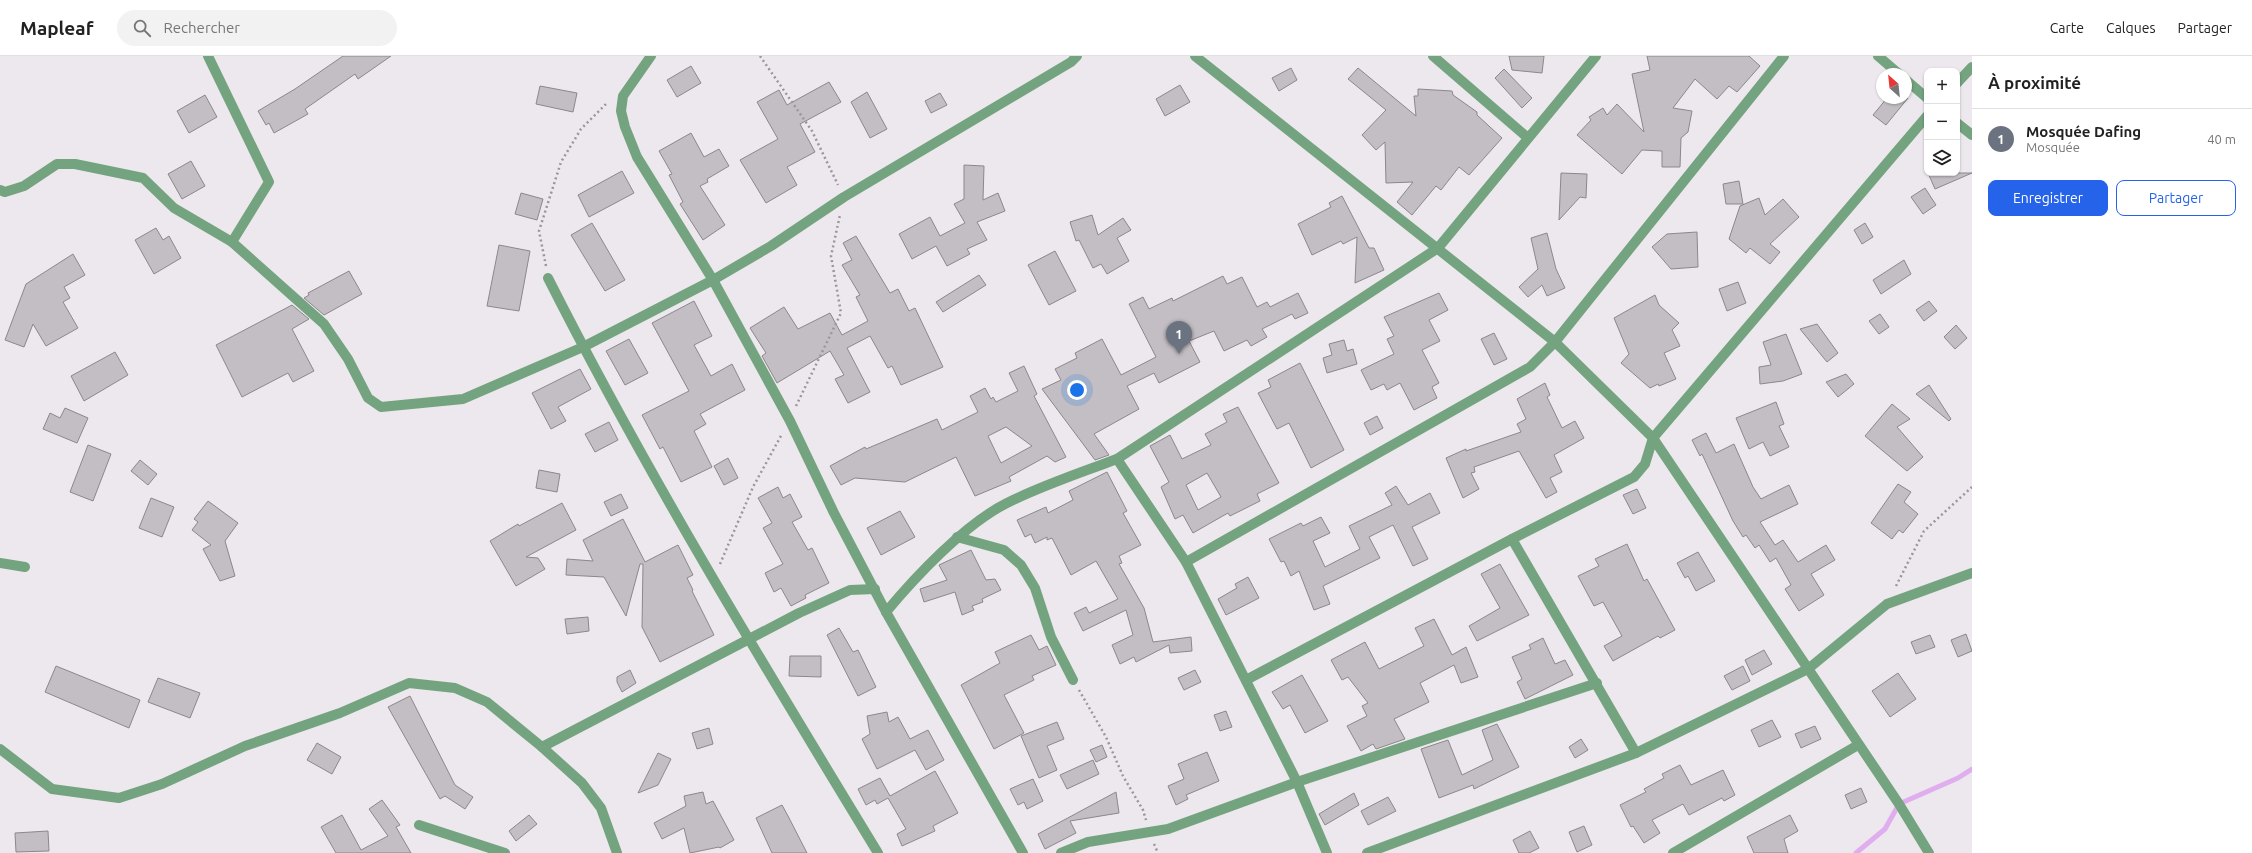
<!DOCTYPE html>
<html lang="fr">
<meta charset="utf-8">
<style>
body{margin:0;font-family:Ubuntu,sans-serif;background:#f2f2f2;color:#222}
.controls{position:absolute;right:12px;top:12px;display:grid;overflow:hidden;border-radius:8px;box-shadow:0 1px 3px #0004}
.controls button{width:36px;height:36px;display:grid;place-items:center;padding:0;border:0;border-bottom:1px solid #e0e0e0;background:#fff;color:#222;font:20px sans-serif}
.compass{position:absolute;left:1876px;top:12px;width:36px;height:36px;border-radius:50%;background:#fff;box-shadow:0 1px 3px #0004;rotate:333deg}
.you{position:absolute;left:1077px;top:334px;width:14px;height:14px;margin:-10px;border:3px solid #fff;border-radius:50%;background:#1a73e8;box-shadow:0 0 0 6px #1a73e833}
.badge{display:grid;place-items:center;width:26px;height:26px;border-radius:50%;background:#2563eb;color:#fff;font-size:13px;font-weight:700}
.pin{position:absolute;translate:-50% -33px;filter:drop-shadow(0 1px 2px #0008)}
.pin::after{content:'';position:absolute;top:21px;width:14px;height:12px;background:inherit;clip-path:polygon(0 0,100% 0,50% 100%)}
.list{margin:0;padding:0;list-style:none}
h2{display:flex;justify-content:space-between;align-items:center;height:52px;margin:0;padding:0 16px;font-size:17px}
h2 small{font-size:13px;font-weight:400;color:#767676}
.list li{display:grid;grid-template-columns:26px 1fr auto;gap:12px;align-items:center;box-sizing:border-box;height:60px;padding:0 16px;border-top:1px solid #e0e0e0}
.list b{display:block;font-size:15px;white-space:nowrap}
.list p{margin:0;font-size:13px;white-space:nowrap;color:#767676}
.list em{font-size:13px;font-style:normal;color:#767676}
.actions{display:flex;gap:8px;padding:12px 16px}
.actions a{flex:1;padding:9px 0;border:1px solid #2563eb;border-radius:8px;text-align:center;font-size:14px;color:#2563eb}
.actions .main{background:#2563eb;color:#fff}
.icon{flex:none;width:22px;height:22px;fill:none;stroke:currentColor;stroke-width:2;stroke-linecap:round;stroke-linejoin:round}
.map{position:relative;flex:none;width:1972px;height:797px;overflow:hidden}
header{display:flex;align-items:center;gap:24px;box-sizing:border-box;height:56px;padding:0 20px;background:#fff;border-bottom:1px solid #e0e0e0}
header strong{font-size:19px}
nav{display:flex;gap:22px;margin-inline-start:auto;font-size:14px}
.search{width:280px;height:36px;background:#f2f2f2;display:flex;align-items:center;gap:10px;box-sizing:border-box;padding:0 14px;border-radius:22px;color:#767676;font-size:15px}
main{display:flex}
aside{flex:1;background:#fff}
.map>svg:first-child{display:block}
</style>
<header>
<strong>Mapleaf</strong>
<div class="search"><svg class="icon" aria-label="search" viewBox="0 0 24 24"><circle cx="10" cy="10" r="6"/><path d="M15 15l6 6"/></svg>Rechercher</div>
<nav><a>Carte</a><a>Calques</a><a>Partager</a></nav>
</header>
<main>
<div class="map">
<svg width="1972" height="797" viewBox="0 0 1972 797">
<rect width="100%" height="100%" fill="#ece8ed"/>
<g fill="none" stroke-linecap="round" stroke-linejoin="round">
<path stroke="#e0aeee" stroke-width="5" d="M1856 797 1885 773 1899 748 1958 722 1972 713"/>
</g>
<g fill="#c2bec3" stroke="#8b888c" fill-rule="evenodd">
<path d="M343 0H391L358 23 355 18 305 53 308 58 274 77 269 67 266 69 258 55 295 33Z"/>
<path d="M1509 0H1544L1542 17 1512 14Z"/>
<path d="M1647 0H1749L1760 10 1737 36 1729 30 1717 43 1695 23 1673 52 1692 55 1688 76 1681 82 1680 111H1662V95L1642 94 1622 118 1577 79 1591 64 1589 61 1603 52 1607 59 1617 48 1644 76 1632 18 1650 14Z"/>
<path d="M691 10 701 27 677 41 667 24Z"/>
<path d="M1291 12 1297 24 1279 35 1272 22Z"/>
<path d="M1358 12 1416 60 1414 40H1418V33L1452 35 1453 39 1477 56V59L1502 82 1469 119 1459 111 1441 134 1436 130 1412 159 1397 146 1413 126 1386 127 1385 86 1376 94 1362 79 1386 54 1348 23Z"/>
<path d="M1504 13 1532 42 1522 52 1495 22Z"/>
<path d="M829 26 841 46 800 68 815 96 787 111 797 129 766 147 740 104 778 83 757 46 779 34 787 49Z"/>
<path d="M1180 29 1190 46 1165 60 1156 43Z"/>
<path d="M540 30 577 37 573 56 536 48Z"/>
<path d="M867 36 887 73 870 82 851 46Z"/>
<path d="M940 37 947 49 931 57 925 45Z"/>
<path d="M205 39 217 61 189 77 177 55Z"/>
<path d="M1887 42H1908L1886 69 1873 59Z"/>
<path d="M691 77 704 101 719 93 729 110 707 123 708 126 700 130 725 169 703 184 680 148 683 146 669 119 672 118 659 95Z"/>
<path d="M191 105 205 130 182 143 168 118Z"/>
<path d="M964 109 984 110 983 144 998 137 1005 155 977 166 987 184 967 193 970 198 947 210 936 190 912 203 899 178 930 161 940 180 965 167 954 148 964 143Z"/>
<path d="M622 115 634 137 589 161 578 139Z"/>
<path d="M1561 117 1587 118 1586 142 1580 141 1559 164Z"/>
<path d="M1928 117H1972L1935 133Z"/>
<path d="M1739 125 1743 148H1726L1723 128Z"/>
<path d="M1925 132 1936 149 1923 158 1911 141Z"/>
<path d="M521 137 543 143 537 164 515 158Z"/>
<path d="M1342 140 1369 192H1374L1384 214 1355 227 1357 181 1343 188 1341 185 1312 199 1298 168 1331 151 1329 147Z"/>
<path d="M1759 142 1765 159 1783 143 1799 161 1770 188 1780 196 1770 208 1750 192 1746 197 1729 183 1740 150Z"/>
<path d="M1092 159 1098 179 1123 162 1131 174 1117 182 1129 205 1107 218 1101 208 1093 212 1079 184 1076 185 1070 166Z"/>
<path d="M592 167 625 224 605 235 571 179Z"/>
<path d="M1865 167 1873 181 1862 188 1854 174Z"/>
<path d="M156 172 163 184 169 180 181 202 154 218 135 184Z"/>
<path d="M1697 176 1698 211 1671 213 1652 191 1667 178Z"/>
<path d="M1547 177 1556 213 1565 232 1547 240 1542 229 1528 241 1519 231 1538 213 1531 182Z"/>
<path d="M856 180 890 237 898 233 909 255 915 252 943 311 901 329 892 310 888 312 870 280 847 292 870 336 848 347 835 323 844 319 830 295 777 327 762 300 766 297 750 272 784 251 798 273 830 257 842 279 868 265 856 241 860 239 842 209 852 204 843 187Z"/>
<path d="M499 189 530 195 519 255 487 250Z"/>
<path d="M1055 195 1076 235 1049 249 1028 209Z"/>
<path d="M73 198 85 219 64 231 70 242 63 246 78 272 46 290 33 268 24 291 5 284 26 228Z"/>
<path d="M1904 204 1911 218 1881 238 1873 224Z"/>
<path d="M349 215 362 238 324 259 304 242 309 239 308 237Z"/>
<path d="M979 219 986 229 943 256 936 246Z"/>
<path d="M1223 220 1227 228 1242 221 1257 251 1267 246 1270 251 1298 237 1308 257 1295 263 1292 258 1262 273 1267 281 1251 290 1247 284 1224 295 1214 275 1189 285 1200 306 1159 327 1154 317 1127 330 1139 353 1094 378 1109 399 1095 404 1042 333 1061 324 1055 313 1077 302 1075 297 1102 283 1121 319 1156 301 1129 248 1143 241 1149 253 1172 242 1173 245Z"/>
<path d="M1738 226 1746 247 1727 255 1719 233Z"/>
<path d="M1439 237 1448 254 1429 264 1440 285 1422 294 1439 327 1432 331 1437 342 1414 354 1400 327 1387 334 1384 328 1371 334 1361 314 1394 298 1387 283 1394 280 1384 261Z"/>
<path d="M1655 239 1659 249 1679 267 1672 274 1680 290 1664 297 1676 323 1659 330 1658 328 1650 332 1621 307 1629 298 1614 262Z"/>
<path d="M694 245 712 280 694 289 711 320 732 308 745 334 700 358 706 368 694 375 712 411 681 426 663 391 660 393 642 359 689 335 652 267Z"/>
<path d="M1929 245 1937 255 1924 265 1916 254Z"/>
<path d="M292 249 309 263 292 273 314 315 293 326 288 317 242 341 216 289Z"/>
<path d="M1880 258 1889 271 1879 278 1869 265Z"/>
<path d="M1817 268 1838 297 1827 306 1800 273Z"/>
<path d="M1956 269 1967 282 1955 293 1944 281Z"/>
<path d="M1494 277 1507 303 1494 309 1481 283Z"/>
<path d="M1786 278 1802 318 1783 325 1760 328 1759 311 1771 309 1763 286Z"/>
<path d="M629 283 648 317 625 329 606 295Z"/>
<path d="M1344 284 1347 295 1353 293 1357 308 1327 317 1323 302 1332 299 1329 288Z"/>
<path d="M115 296 128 319 84 345 71 320Z"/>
<path d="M1300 307 1344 394 1311 412 1289 367 1277 373 1258 337 1271 331 1268 324Z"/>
<path d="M1024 310 1037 338 1034 340 1066 401 1055 406 1047 400 1009 421 1011 425 975 440 956 401 905 426 855 422 841 429 830 410 865 391 866 393 937 363 942 374 978 356 970 340 985 332 991 343 993 341 996 346 1018 335 1009 317ZM1006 371 1032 390 1001 407 988 380Z"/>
<path d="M580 313 591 333 558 351 566 365 551 373 532 337Z"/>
<path d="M1846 318 1854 328 1838 341 1826 326Z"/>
<path d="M1545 327 1550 339 1547 341 1562 372 1575 365 1584 382 1554 399 1562 416 1550 422 1557 436 1546 442 1519 395 1474 411 1475 416 1471 417 1479 433 1463 442 1446 402 1466 393V395L1521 376 1517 368 1526 363 1517 343Z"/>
<path d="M1929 329 1951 363 1949 365 1916 338Z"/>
<path d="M1776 346 1784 368 1779 370 1789 391 1770 400 1763 386 1749 393 1736 362Z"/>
<path d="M1892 348 1910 363 1897 371 1923 401 1907 415 1865 380Z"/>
<path d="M1238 351 1279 427 1257 438 1260 445 1230 460 1228 457 1193 477 1183 459 1175 463 1161 431 1169 426 1150 390 1170 379 1182 403 1211 389 1205 378 1227 366 1223 358ZM1207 417 1221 441 1198 454 1186 429Z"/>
<path d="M65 352 88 362 77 387 43 373 50 357 60 362Z"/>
<path d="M1377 360 1383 372 1370 379 1364 367Z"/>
<path d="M609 366 618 384 595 396 585 378Z"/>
<path d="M1706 377 1716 397 1734 388 1753 431 1761 443 1789 429 1798 448 1760 466 1775 489 1783 484 1798 506 1826 489 1835 504 1811 518 1824 539 1799 555 1785 533 1791 529 1776 502 1770 506 1759 489 1755 492 1746 479 1743 481 1733 465 1702 398 1700 400 1692 384Z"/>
<path d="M88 389 111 398 93 445 70 436Z"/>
<path d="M728 402 738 422 724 429 714 410Z"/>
<path d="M140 404 157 418 148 429 131 415Z"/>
<path d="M539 414 560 418 557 436 536 432Z"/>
<path d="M1107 416 1127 455 1123 457 1141 489 1119 500 1122 507 1119 508 1144 552 1153 586 1191 581 1192 595 1170 597 1169 589 1136 606 1134 601 1120 608 1112 589 1133 579 1126 554 1083 575 1074 557 1086 551 1089 557 1118 543 1096 505 1071 519 1052 482 1047 484V481L1035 487 1031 478 1025 481 1017 464 1046 451 1048 457 1073 444 1069 435Z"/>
<path d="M1898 428 1911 436 1904 446 1918 458 1903 477 1899 474 1892 483 1871 467Z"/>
<path d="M1396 430 1408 449 1430 437 1440 457 1412 471 1428 503 1413 510 1393 469 1369 481 1380 502 1323 530 1330 548 1314 554 1299 515 1291 520 1284 505 1281 506 1269 483 1301 467 1303 470 1321 461 1330 477 1313 485 1325 511 1360 493 1349 470 1392 449 1385 437Z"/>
<path d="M778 431 783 442 790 438 802 461 792 466 808 494 812 492 829 527 805 539 806 542 791 550 781 532 774 536 765 517 783 508 763 472 772 467 758 442Z"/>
<path d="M1637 433 1646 452 1633 458 1623 439Z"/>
<path d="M621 438 628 452 611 460 604 446Z"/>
<path d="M151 442 174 451 162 481 139 472Z"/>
<path d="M208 445 238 467 225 485 235 520 220 525 203 493 211 489 192 474 198 466 194 463Z"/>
<path d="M562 447 576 474 526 501 538 502 545 513 516 530 490 485 518 468 519 470Z"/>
<path d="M900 455 915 481 881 499 867 472Z"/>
<path d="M623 463 645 506 678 489 693 519 687 522 693 534 692 535 714 579 660 606 642 571 643 508H640L626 560 604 521 566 519 567 503 593 505 583 484Z"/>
<path d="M1627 488 1644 525 1647 523 1675 574 1660 582 1658 580 1613 605 1604 590 1622 580 1603 546 1594 550 1578 520 1599 510 1595 503Z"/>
<path d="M971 494 986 524 995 523 1001 534 982 543 983 546 972 550 974 554 962 559 955 536 924 546 920 533 947 524 939 509Z"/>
<path d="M1698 496 1715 525 1696 535 1688 520 1685 522 1677 507Z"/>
<path d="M1500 508 1529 559 1477 585 1469 570 1500 552 1481 518Z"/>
<path d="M1248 521 1259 542 1226 559 1218 543 1237 532 1235 528Z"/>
<path d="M588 561 589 575 567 578 565 563Z"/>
<path d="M1434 563 1452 599 1466 591 1478 621 1461 627 1454 609 1420 627 1429 646 1394 663 1405 683 1376 693 1373 688 1361 695 1347 670 1367 660 1362 650 1368 647 1348 621 1342 624 1331 604 1365 586 1379 613 1424 590 1415 572Z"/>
<path d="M839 572 853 596 858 594 876 631 858 640 827 579Z"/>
<path d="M1966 578 1972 595 1958 601 1951 584Z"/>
<path d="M1031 579 1039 594 1047 590 1056 609 1032 620 1034 624 1004 639 1024 677 994 693 961 629 1000 607 995 596Z"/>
<path d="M1930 579 1935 591 1916 598 1911 586Z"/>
<path d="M1543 582 1555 608 1565 604 1573 619 1525 643 1517 626 1522 623 1512 601 1531 593 1529 589Z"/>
<path d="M1764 594 1772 608 1752 619 1745 604Z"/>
<path d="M790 600H821V621L789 620Z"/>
<path d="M56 610 140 644 129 672 45 636Z"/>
<path d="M1743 610 1750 625 1732 634 1724 620Z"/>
<path d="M630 614 636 627 622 636 617 626V621Z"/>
<path d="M1195 614 1201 626 1184 634 1178 622Z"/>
<path d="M1898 617 1916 643 1890 661 1872 635Z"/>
<path d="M1302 619 1328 665 1305 677 1290 649 1283 653 1272 636Z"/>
<path d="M158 622 200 637 190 662 148 646Z"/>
<path d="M410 640 455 729 473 741 465 753 445 740 440 743 388 651Z"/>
<path d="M1226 655 1232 671 1220 675 1214 659Z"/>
<path d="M887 656 889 666 898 661 910 683 928 674 944 704 926 714 915 694 877 713 862 683 870 678 867 660Z"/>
<path d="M1772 664 1781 681 1759 691 1751 674Z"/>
<path d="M1057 666 1064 683 1047 690 1057 714 1039 722 1021 680Z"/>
<path d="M1497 668 1519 711 1474 733 1473 729 1439 742 1421 693 1448 684 1462 719 1493 704 1482 674Z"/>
<path d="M1815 670 1821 683 1801 692 1795 678Z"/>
<path d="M709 672 713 688 697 693 692 677Z"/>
<path d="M1581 683 1588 694 1575 702 1569 691Z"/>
<path d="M317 687 341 701 332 718 307 704Z"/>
<path d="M1102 689 1107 701 1096 706 1090 694Z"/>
<path d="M1207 696 1219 725 1186 739 1188 743 1176 749 1168 730 1184 723 1178 708Z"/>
<path d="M658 697 671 703 658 729 638 737Z"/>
<path d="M1093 704 1099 718 1067 733 1060 719Z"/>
<path d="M1680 709 1691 729 1723 714 1735 739 1724 745 1722 742 1689 759 1683 748 1652 764 1660 777 1644 787 1633 770 1631 771 1620 749 1646 736 1644 733 1664 722 1662 718Z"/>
<path d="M935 715 958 757 933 770 935 775 902 790 897 778 906 773 888 742 877 748 875 744 866 749 858 733 880 722 890 740Z"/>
<path d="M1033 723 1043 745 1027 753 1024 746 1018 749 1010 733Z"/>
<path d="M1861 732 1867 746 1851 753 1845 739Z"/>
<path d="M703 736 706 748 713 745 734 784 720 792 719 791 690 797 684 772 662 783 654 767 686 750 684 740Z"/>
<path d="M1116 736 1119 757 1070 765 1076 777 1045 793 1038 778Z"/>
<path d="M1354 737 1359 749 1325 769 1319 758Z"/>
<path d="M1388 741 1396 755 1368 769 1361 755Z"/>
<path d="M382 744 400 769 396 771 411 797H336L321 771 342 759 361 794 388 780 369 753Z"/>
<path d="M782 749 788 760 807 797H772L756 762Z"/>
<path d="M529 759 537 768 516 785 509 775Z"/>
<path d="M1790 759 1798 775 1784 783 1788 797H1754L1747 781Z"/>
<path d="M1584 770 1592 789 1577 796 1569 776Z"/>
<path d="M48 775 49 795 16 796 15 777Z"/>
<path d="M1530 775 1539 792 1529 797H1519L1513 784Z"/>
</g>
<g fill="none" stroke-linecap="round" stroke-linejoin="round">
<g stroke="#9a969a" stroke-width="2.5" stroke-dasharray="2 3" stroke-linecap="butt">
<path d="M760 0 812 75 838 129"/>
<path d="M546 210 539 175 561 106 581 73 608 46"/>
<path d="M796 350 841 257 831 200 840 159"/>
<path d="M720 508 753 431 782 378"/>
<path d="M1896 530 1924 475 1972 431"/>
<path d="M1079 634 1106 681 1123 720 1143 754 1146 764"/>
<path d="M1154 788 1158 797"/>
</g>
<g stroke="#74a37f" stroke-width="10">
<path d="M208 0 269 126 232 186"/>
<path d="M651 0 623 40 621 55 625 71 637 101 713 224 790 365 834 457 886 556 1023 797"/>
<path d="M1195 0 1555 286 1653 382 1899 748 1929 797"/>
<path d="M1433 0 1528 82"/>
<path d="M1878 0 1899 18"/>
<path d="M1906 24 1927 42"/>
<path d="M1957 27 1972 11"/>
<path d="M1957 67 1972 79"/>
<path d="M0 134 5 136 24 130 57 108H75L143 122 174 152 232 186 324 268 348 303 368 342 381 351 463 343 583 291 713 224 771 190 844 141 1071 6 1077 0"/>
<path d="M548 222C648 420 763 608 878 797"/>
<path d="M1117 403 1186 506 1297 726 1327 797"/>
<path d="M957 481 1004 494 1021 509 1035 532 1051 581 1073 624"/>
<path d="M1512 483 1636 697"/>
<path d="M1186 506 1530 311 1555 286 1784 0"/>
<path d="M0 507 25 511"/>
<path d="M886 556C916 520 965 468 1007 447 1043 429 1080 417 1117 403L1438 192 1596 0"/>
<path d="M1246 624 1512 483 1634 421 1645 408 1653 382 1927 60"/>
<path d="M542 691 799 557 850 534 875 533"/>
<path d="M0 693 52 733 119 742 162 728 245 690 340 657 409 627 455 632 487 646 542 691 582 727 601 752 617 797"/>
<path d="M419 769 505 797"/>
<path d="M1061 797 1088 786 1168 773 1297 726 1597 627"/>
<path d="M1367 797 1636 697 1808 613 1887 548 1972 517"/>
<path d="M1673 797 1858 689"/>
</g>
</g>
</svg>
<div class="controls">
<button>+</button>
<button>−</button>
<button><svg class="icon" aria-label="layers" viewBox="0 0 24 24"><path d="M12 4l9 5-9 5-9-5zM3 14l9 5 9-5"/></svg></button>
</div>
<svg class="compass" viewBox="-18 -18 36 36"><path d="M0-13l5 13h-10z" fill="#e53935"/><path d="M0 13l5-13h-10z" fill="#767676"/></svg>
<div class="you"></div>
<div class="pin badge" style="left:1179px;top:298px;background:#6b7280">1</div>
</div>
<aside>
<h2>À proximité<small></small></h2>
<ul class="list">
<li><span class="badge" style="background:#6b7280">1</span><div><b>Mosquée Dafing</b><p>Mosquée</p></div><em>40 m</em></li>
</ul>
<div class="actions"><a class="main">Enregistrer</a><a>Partager</a></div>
</aside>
</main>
